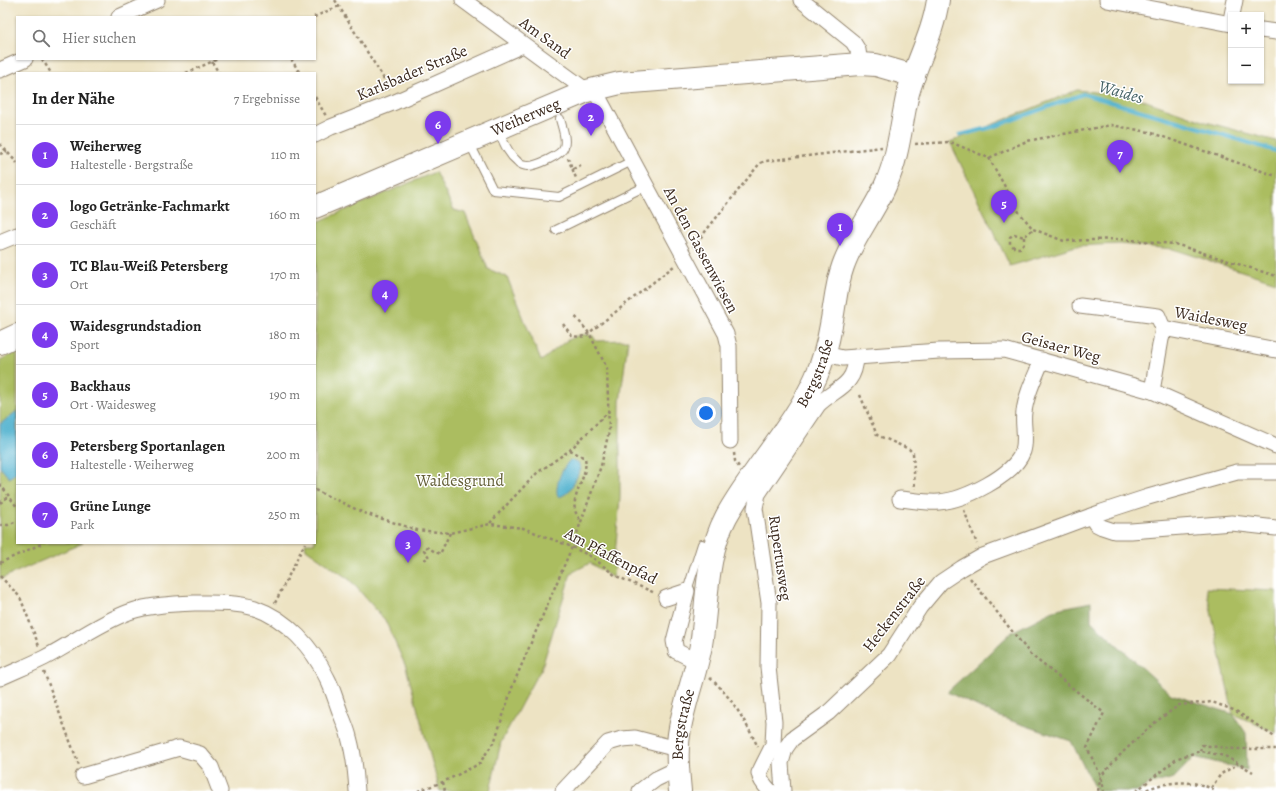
<!DOCTYPE html>
<html lang="de">
<meta charset="utf-8">
<style>
body{margin:0;font-family:Alegreya,serif;background:#f6f6f6;color:#222}
.controls{position:absolute;right:12px;top:12px;display:grid;overflow:hidden;border-radius:0px;box-shadow:0 1px 3px #0004}
.controls button{width:36px;height:36px;display:grid;place-items:center;padding:0;border:0;border-bottom:1px solid #e0e0e0;background:#fff;color:#222;font:20px sans-serif}
.you{position:absolute;left:706px;top:413px;width:14px;height:14px;margin:-10px;border:3px solid #fff;border-radius:50%;background:#1a73e8;box-shadow:0 0 0 6px #1a73e833}
.badge{display:grid;place-items:center;width:26px;height:26px;border-radius:50%;background:#7c3aed;color:#fff;font-size:13px;font-weight:700}
.pin{position:absolute;translate:-50% -33px;filter:drop-shadow(0 1px 2px #0008)}
.pin::after{content:'';position:absolute;top:21px;width:14px;height:12px;background:inherit;clip-path:polygon(0 0,100% 0,50% 100%)}
.list{margin:0;padding:0;list-style:none}
h2{display:flex;justify-content:space-between;align-items:center;height:52px;margin:0;padding:0 16px;font-size:17px}
h2 small{font-size:13px;font-weight:400;color:#767676}
.list li{display:grid;grid-template-columns:26px 1fr auto;gap:12px;align-items:center;box-sizing:border-box;height:60px;padding:0 16px;border-top:1px solid #e0e0e0}
.list b{display:block;font-size:15px;white-space:nowrap}
.list p{margin:0;font-size:13px;white-space:nowrap;color:#767676}
.list em{font-size:13px;font-style:normal;color:#767676}
.icon{flex:none;width:22px;height:22px;fill:none;stroke:currentColor;stroke-width:2;stroke-linecap:round;stroke-linejoin:round}
.map{position:relative;flex:none;width:1276px;height:791px;overflow:hidden}
.search{position:absolute;background:#fff;box-shadow:0 1px 3px #0004;left:16px;top:16px;width:300px;height:44px;display:flex;align-items:center;gap:10px;box-sizing:border-box;padding:0 14px;border-radius:0px;color:#767676;font-size:15px}
.panel{position:absolute;background:#fff;box-shadow:0 1px 3px #0004;left:16px;top:72px;width:300px;height:472px;border-radius:0px}
.map>svg:first-child{display:block}
</style>
<div class="map">
<svg width="1276" height="791" viewBox="0 0 1276 791">
<rect width="100%" height="100%" fill="#fff"/>
<filter id="ink" filterUnits="userSpaceOnUse"><feTurbulence type="fractalNoise" baseFrequency=".025" numOctaves="2"/><feDisplacementMap in="SourceGraphic" scale="8" xChannelSelector="R" yChannelSelector="G"/><feConvolveMatrix kernelMatrix="1 2 1 2 8 2 1 2 1" color-interpolation-filters="sRGB"/></filter>
<filter id="wash" filterUnits="userSpaceOnUse"><feTurbulence type="fractalNoise" baseFrequency=".012" numOctaves="4" result="noise"/><feDisplacementMap in="SourceGraphic" scale="16" xChannelSelector="R" yChannelSelector="G"/><feGaussianBlur stdDeviation="0.9" result="paint"/><feColorMatrix in="noise" values="0 0 0 0 0 0 0 0 0 0 0 0 0 0 0 0 0 1.4 0 .05"/><feComposite in="paint" operator="in"/></filter>
<g filter="url(#wash)">
<rect width="100%" height="100%" fill="#ede3c3"/>
<g fill="#abbd61" stroke="#737440">
<path d="M1077 90 1135 97 1206 122 1276 141V282L1173 249 1119 244 1076 246 1010 266 950 142Z"/>
<path d="M435 172 454 210 465 213 488 269 507 277 541 361C556 351 572 329 593 336L596 341 628 340 620 402V498L613 578 590 563 571 573 541 670 534 680 501 742 490 791H440L406 667 385 620 350 580 306 549 305 543H315V223Z"/>
<path d="M17 352V543H83L0 579V360Z"/>
<path d="M1206 588 1276 591V733L1233 714Z"/>
</g>
<path fill="#88a457" stroke="#62673a" d="M1091 602V621L1171 694 1233 714 1246 733 1247 770 1194 757 1174 778 1147 785 1139 791H1096L1071 741 1000 717 947 692 1012 632 1057 609Z"/>
<g fill="#4eb0cd" stroke="#446d76">
<path d="M17 411V472L9 478 0 467V424Z"/>
<path d="M570 460 578 462 581 469C574 480 572 495 558 497 554 486 562 468 570 460Z"/>
</g>
<g fill="none" stroke-linecap="round" stroke-linejoin="round">
<path stroke="#4eb0cd" stroke-width="4" d="M960 135 993 127 1083 94 1184 123 1276 151"/>
</g>
</g>
<g filter="url(#ink)">
<g fill="none" stroke-linecap="round" stroke-linejoin="round">
<defs>
<g id="lane">
<path d="M498 130C503 140 507 153 517 161 519 164 524 166 528 166 536 166 562 155 564 147 567 139 562 127 560 119"/>
<path d="M469 142 493 190 559 197 632 161"/>
<path d="M556 230 646 186"/>
<path d="M687 591 702 544"/>
</g>
<g id="street">
<path d="M463 0 587 91"/>
<path d="M801 0 853 42 858 50 860 64"/>
<path d="M1107 0 1231 24"/>
<path d="M1232 15 1235 0"/>
<path d="M119 17 157 0"/>
<path d="M1261 30 1276 32"/>
<path d="M0 70 25 59"/>
<path d="M594 89 726 334 729 346 730 441"/>
<path d="M315 135 331 127 395 102 523 45"/>
<path d="M0 242 17 235"/>
<path d="M1080 306 1158 316 1163 328 1152 391"/>
<path d="M1163 328 1276 350"/>
<path d="M825 354 843 358 939 351 1004 350 1152 391 1276 446"/>
<path d="M900 499C913 500 926 503 939 502 964 500 1014 476 1023 451 1027 438 1022 425 1024 412 1026 394 1035 377 1042 360"/>
<path d="M1091 516 1096 524 1102 527 1114 531H1131L1232 523 1276 528"/>
<path d="M666 598 687 591 674 641 676 651 688 657 698 660"/>
<path d="M0 678C15 671 30 665 44 658 73 643 99 623 129 612 150 605 173 604 195 603 216 603 235 602 255 608 287 619 313 648 327 678 332 687 335 698 339 709 342 718 347 728 349 737 354 755 356 773 357 791"/>
<path d="M83 776 179 748 200 754 211 767 220 791"/>
<path d="M563 791 608 743 622 739 635 738 677 749"/>
<path d="M640 791 656 779 677 769"/>
<path d="M770 791C765 786 760 780 759 773L773 745 774 722 768 667 769 603 755 508 758 494 818 405C835 388 855 387 856 357"/>
<path d="M783 791 781 763 785 749 792 739 828 713 889 655 920 607 941 582 962 568 983 556 1102 512 1148 497 1237 472H1276"/>
</g>
<g id="secondary">
<path id="s1" d="M315 207 587 91 620 83 860 64 876 65 914 76"/>
<path d="M0 343 17 335"/>
<path id="s2" d="M680 791C678 770 676 749 680 728 685 700 696 673 701 645 708 602 705 557 726 517 752 469 794 427 816 377 823 361 828 343 831 325 835 305 836 285 843 266 853 237 874 212 886 184 899 155 901 123 908 93 917 61 933 34 938 0"/>
</g>
</defs>
<use href="#lane" stroke="#948670" stroke-width="10"/>
<use href="#street" stroke="#948670" stroke-width="17"/>
<use href="#secondary" stroke="#948670" stroke-width="24"/>
<g stroke="#948670" stroke-width="2.5" stroke-dasharray="3 3" stroke-linecap="butt">
<path d="M335 0 384 79 389 91"/>
<path d="M314 17 339 6"/>
<path d="M42 59 51 73"/>
<path d="M291 59 300 73"/>
<path d="M212 62 219 73"/>
<path d="M186 73 218 59"/>
<path d="M315 97 326 116"/>
<path d="M0 144 17 163"/>
<path d="M915 144 950 142 989 158 1027 141 1111 125 1149 132 1276 176"/>
<path d="M0 154 7 151"/>
<path d="M568 158 576 178"/>
<path d="M989 158 1019 212 1033 229 1064 241 1119 239 1175 244 1276 276"/>
<path d="M573 169 581 165"/>
<path d="M1024 237V243L1020 248H1015L1010 244V237L1014 234 1024 237 1033 229"/>
<path d="M693 247 760 163 766 161 882 147"/>
<path d="M563 324 572 336 580 337 585 336 674 266"/>
<path d="M860 395 877 435 909 449 913 453 915 489"/>
<path d="M570 450 585 458C589 476 569 498 576 513 577 516 580 519 581 522"/>
<path d="M734 453 735 461 739 467"/>
<path d="M0 484 17 507"/>
<path d="M315 490 364 513 417 530 450 533 490 524 523 528 572 547 592 557 616 576 655 593"/>
<path d="M0 503 9 496"/>
<path d="M964 510 977 544"/>
<path d="M490 523 513 498 537 473 570 450 609 411"/>
<path d="M0 525H8L17 521"/>
<path d="M424 560 429 557 424 550 426 547 440 554 450 533"/>
<path d="M0 563 43 543"/>
<path d="M0 576 20 597 39 646"/>
<path d="M970 578 1031 655 1104 713 1087 748 1101 776 1104 791"/>
<path d="M275 603 305 543"/>
<path d="M44 672 79 765"/>
<path d="M710 678C732 697 745 721 758 747"/>
<path d="M1200 751 1202 745 1235 749H1276"/>
<path d="M443 782 445 791"/>
<path d="M1211 788 1221 774 1238 764"/>
<path d="M418 791 443 782 479 764 495 740 513 685 572 547 601 466 609 431 607 368 589 333 574 315"/>
<path d="M1098 791 1101 776 1122 753 1153 724 1179 705 1212 702 1236 711 1276 738"/>
<path d="M1136 791 1178 758 1200 751 1225 756 1253 772"/>
<path d="M1141 791C1149 789 1157 785 1166 784 1181 781 1202 782 1215 791"/>
</g>
<use href="#lane" stroke="#fff" stroke-width="8"/>
<use href="#street" stroke="#fff" stroke-width="15"/>
<use href="#secondary" stroke="#fff" stroke-width="22"/>
</g>
</g>
<g text-anchor="middle" dominant-baseline="central" stroke-width="3" stroke-linejoin="round" paint-order="stroke">
<g font-size="16" fill="#3b2a1e" stroke="#fff">
<text transform="translate(545 38) rotate(36)">Am Sand</text>
<text transform="translate(412 73) rotate(-23)">Karlsbader Straße</text>
<text stroke="none"><textPath href="#s1" startOffset="229">Weiherweg</textPath></text>
<text transform="translate(701 250) rotate(62)">An den Gassenwiesen</text>
<text transform="translate(1211 319) rotate(11)">Waidesweg</text>
<text transform="translate(1061 347) rotate(15)">Geisaer Weg</text>
<text stroke="none"><textPath href="#s2" startOffset="450">Bergstraße</textPath></text>
<text transform="translate(611 556) rotate(28)">Am Pfaffenpfad</text>
<text transform="translate(780 558) rotate(82)">Rupertusweg</text>
<text transform="translate(894 614) rotate(-52)">Heckenstraße</text>
<text stroke="none"><textPath href="#s2" startOffset="67">Bergstraße</textPath></text>
</g>
<g font-size="16" fill="#625d35" stroke="#fff">
<text x="460" y="481">Waidesgrund</text>
</g>
<g font-size="17" font-style="italic" fill="#436064" stroke="#fff">
<text transform="translate(1121 92) rotate(16)">Waides</text>
</g>
</g>
</svg>
<div class="controls">
<button>+</button>
<button>−</button>
</div>
<div class="you"></div>
<div class="pin badge" style="left:840px;top:246px">1</div>
<div class="pin badge" style="left:591px;top:136px">2</div>
<div class="pin badge" style="left:408px;top:563px">3</div>
<div class="pin badge" style="left:385px;top:313px">4</div>
<div class="pin badge" style="left:1004px;top:223px">5</div>
<div class="pin badge" style="left:438px;top:144px">6</div>
<div class="pin badge" style="left:1120px;top:173px">7</div>
<div class="search"><svg class="icon" aria-label="search" viewBox="0 0 24 24"><circle cx="10" cy="10" r="6"/><path d="M15 15l6 6"/></svg>Hier suchen</div>
<section class="panel">
<h2>In der Nähe<small>7 Ergebnisse</small></h2>
<ul class="list">
<li><span class="badge">1</span><div><b>Weiherweg</b><p>Haltestelle · Bergstraße</p></div><em>110 m</em></li>
<li><span class="badge">2</span><div><b>logo Getränke-Fachmarkt</b><p>Geschäft</p></div><em>160 m</em></li>
<li><span class="badge">3</span><div><b>TC Blau-Weiß Petersberg</b><p>Ort</p></div><em>170 m</em></li>
<li><span class="badge">4</span><div><b>Waidesgrundstadion</b><p>Sport</p></div><em>180 m</em></li>
<li><span class="badge">5</span><div><b>Backhaus</b><p>Ort · Waidesweg</p></div><em>190 m</em></li>
<li><span class="badge">6</span><div><b>Petersberg Sportanlagen</b><p>Haltestelle · Weiherweg</p></div><em>200 m</em></li>
<li><span class="badge">7</span><div><b>Grüne Lunge</b><p>Park</p></div><em>250 m</em></li>
</ul>
</section>
</div>
